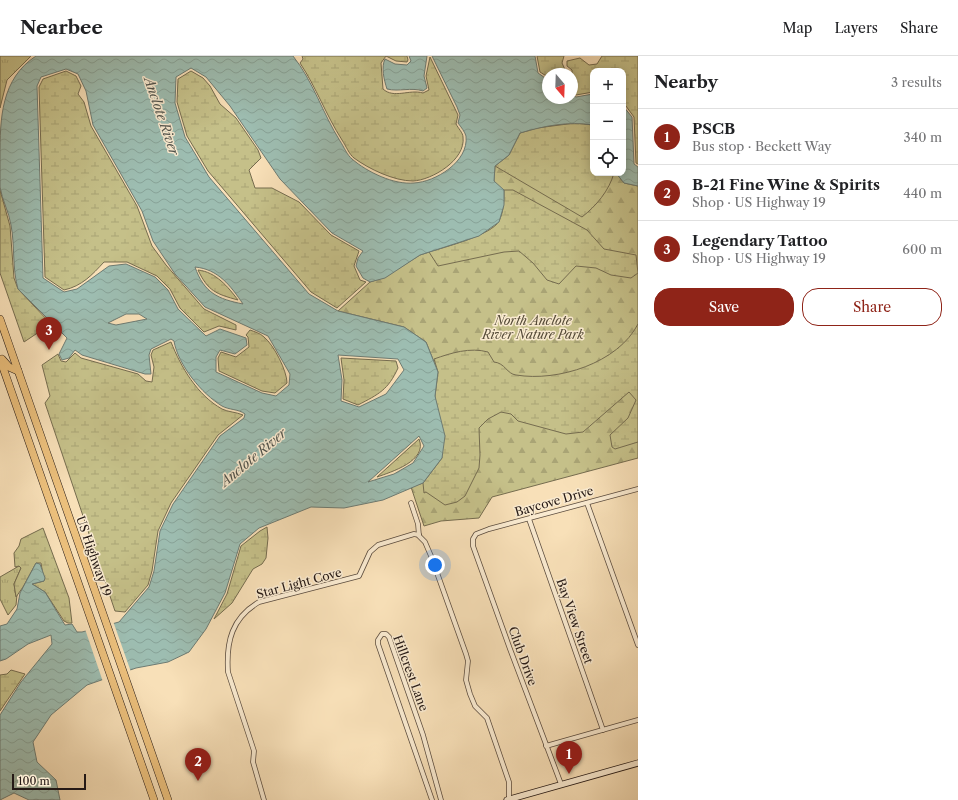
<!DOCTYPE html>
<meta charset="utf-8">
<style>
body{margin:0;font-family:"Libre Caslon Text",serif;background:#f6f6f6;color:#202124}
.controls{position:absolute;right:12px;top:12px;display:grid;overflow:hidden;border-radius:8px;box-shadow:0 2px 10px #0003}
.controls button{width:36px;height:36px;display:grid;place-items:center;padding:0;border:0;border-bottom:1px solid #e0e0e0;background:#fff;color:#202124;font:20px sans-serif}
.compass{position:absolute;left:542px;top:12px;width:36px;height:36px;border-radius:50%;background:#fff;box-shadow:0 2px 10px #0003;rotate:161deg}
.scale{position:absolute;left:12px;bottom:10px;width:74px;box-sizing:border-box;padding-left:4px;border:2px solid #251915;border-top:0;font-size:11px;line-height:14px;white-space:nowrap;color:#251915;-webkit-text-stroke:3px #faebd1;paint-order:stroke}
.you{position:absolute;left:435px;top:509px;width:14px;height:14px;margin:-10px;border:3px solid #fff;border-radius:50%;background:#1a73e8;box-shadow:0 0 0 6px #1a73e833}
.badge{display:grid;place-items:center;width:26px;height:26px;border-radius:50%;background:#8f2418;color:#fff;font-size:13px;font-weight:700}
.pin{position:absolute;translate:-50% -33px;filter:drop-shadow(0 1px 2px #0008)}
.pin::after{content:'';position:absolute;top:21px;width:14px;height:12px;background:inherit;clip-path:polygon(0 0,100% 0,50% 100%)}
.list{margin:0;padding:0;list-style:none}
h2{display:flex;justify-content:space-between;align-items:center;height:52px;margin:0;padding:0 16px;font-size:17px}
h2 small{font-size:13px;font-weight:400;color:#757577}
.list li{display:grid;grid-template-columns:26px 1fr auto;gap:12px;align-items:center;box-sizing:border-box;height:56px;padding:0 16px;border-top:1px solid #e0e0e0}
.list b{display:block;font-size:15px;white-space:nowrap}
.list p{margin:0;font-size:13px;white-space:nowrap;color:#757577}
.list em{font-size:13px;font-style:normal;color:#757577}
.actions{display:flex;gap:8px;padding:12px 16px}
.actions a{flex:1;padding:9px 0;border:1px solid #8f2418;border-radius:16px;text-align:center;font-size:14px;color:#8f2418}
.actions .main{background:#8f2418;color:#fff}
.icon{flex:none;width:22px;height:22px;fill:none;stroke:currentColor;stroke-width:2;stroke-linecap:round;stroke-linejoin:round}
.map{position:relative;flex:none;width:638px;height:744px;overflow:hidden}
header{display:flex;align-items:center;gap:24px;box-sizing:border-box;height:56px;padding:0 20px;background:#fff;border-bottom:1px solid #e0e0e0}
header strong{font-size:19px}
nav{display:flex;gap:22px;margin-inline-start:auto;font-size:14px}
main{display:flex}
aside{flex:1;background:#fff}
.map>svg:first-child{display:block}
</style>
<header>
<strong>Nearbee</strong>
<nav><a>Map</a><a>Layers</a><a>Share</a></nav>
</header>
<main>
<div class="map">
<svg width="638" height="744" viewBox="0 0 638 744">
<defs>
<pattern id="grass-tufts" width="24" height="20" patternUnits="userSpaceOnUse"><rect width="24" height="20" fill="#c5c089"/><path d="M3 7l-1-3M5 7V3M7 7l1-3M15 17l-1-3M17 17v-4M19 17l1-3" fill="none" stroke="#a9a475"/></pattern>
<pattern id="forest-firs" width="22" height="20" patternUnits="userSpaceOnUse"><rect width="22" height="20" fill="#c5c089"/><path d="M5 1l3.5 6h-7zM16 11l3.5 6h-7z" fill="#a9a475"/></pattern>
<pattern id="wetland-marsh" width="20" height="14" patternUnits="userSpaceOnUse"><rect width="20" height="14" fill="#c5c089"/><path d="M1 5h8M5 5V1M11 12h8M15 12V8" fill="none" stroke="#a9a475"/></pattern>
<pattern id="water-waves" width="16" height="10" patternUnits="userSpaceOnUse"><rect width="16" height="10" fill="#9dbdb1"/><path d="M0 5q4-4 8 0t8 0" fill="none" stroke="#87a297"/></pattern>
</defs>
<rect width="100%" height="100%" fill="#f8e0b8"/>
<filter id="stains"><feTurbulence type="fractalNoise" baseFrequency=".005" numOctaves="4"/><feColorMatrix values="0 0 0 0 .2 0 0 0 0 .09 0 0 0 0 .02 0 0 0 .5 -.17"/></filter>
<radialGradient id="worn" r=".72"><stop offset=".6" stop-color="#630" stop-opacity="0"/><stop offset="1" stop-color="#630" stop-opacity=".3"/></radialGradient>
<g fill="url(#grass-tufts)" stroke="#756c4f">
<path d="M0 0H31L7 24 0 52Z"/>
<path d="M19 510 21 512 14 528 16 540 17 539 16 549 8 559 0 543V521Z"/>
</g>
<path fill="url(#forest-firs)" stroke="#756c4f" d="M575 67 593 69V117H616L624 127 638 130V402L492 441 479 462 441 465 424 470 411 431 423 427 438 316 426 286 404 271 338 255 370 226 385 221 420 199 479 180 494 125 495 110 509 99 520 77 539 71Z"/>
<g fill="url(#wetland-marsh)" stroke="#756c4f">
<path d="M302 0H407L408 4 407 6 396 5 386 0 381 7 383 33C394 43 409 33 423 37L429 34 426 20 430 1 458 59 456 68C458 72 463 77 463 81 466 104 432 124 413 125 394 125 369 113 354 102 349 98 346 90 342 84 326 59 316 31 300 7L303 3Z"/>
<path d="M537 0H564L562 7 567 18H548V21L540 16Z"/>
<path d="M602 0H638V108L636 107 634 61 623 46V15H593V36L576 39 572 36V14L567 10V5L580 2 589 9 597 8Z"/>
<path d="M66 15 76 20 81 30 78 38 84 46 91 70 137 150 152 190 166 209 204 253 236 269V274L219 270 204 276 180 252 170 233 157 220 127 206H104C92 219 82 230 64 234L45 221 39 31 43 23Z"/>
<path d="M191 15 203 22 210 30 220 48 236 62 258 94 261 102 249 114 255 132H272L299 146 331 179 359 195 354 210 360 224 366 226 337 252 311 236 208 115 187 80 177 46 178 23Z"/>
<path d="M575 67 593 69V117H614C609 135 596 150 582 161L495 110 509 99 520 77 537 72Z"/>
<path d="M0 134 10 170 14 222 18 233 51 268 24 286 0 217Z"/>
<path d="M504 134H513L587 174 604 193 636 199 638 217 631 222 611 219 596 212 576 210 559 228 547 224 533 207 519 195 504 196 438 210 429 196C445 191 492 179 499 165 504 155 504 144 504 134Z"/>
<path d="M198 214C216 216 228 231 238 244 216 238 208 235 198 214Z"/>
<path d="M638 268V386L615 393 612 391 610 379 628 362 636 344 629 336 583 376 566 378 518 365 511 358 501 356 488 363 479 372 480 399 479 412 465 440 457 446 445 449 426 436 424 437 423 427 442 402 435 340 438 316 434 303C451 297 470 291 488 296L494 306C505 307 507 318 516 319 558 326 618 307 638 268Z"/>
<path d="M250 274C255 276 260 277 264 281 274 289 287 315 287 327L275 337 262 335 219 315 218 302 221 296 236 301 249 291 248 281 246 279Z"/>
<path d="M171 286C181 311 197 339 222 353 228 356 236 356 243 359L218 379 171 447 158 475 152 515 148 529 125 556 115 555 45 347 50 340 42 309 58 298 61 305 66 306 75 297 81 302 138 318 146 325 152 326 154 311 151 299 153 294Z"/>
<path d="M341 302 396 305 398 312C388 334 379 338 358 349L343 343 344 324Z"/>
<path d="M419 383C428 405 391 416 377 421Z"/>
<path d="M267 471 268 482 266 502 262 508 253 513 232 547 214 563 227 538 241 490 260 475Z"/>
<path d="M43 472 69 542 72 567H68L64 565 45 536 32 528 44 525 41 507H36L23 531 16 541 14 528 21 512 19 510 15 511 14 497 19 490 21 483Z"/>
<path d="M11 614 25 618 0 655V619L7 618Z"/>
</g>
<g fill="url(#water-waves)" stroke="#6d7b73" fill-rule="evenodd">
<path d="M36 0H293C313 25 323 58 340 85 344 91 347 99 352 103 367 116 394 129 414 127 435 126 469 106 466 80 465 76 461 71 458 67L460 59 457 51 432 0H535L538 17 548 24V42H572V39L576 41 593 38V69C568 65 544 70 520 77L509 99 495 110 494 125 504 134V149L499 166 479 180 420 199 385 222 370 226 363 222 356 210 358 202 363 195 332 177 280 123 230 50 206 21 191 12 176 21 175 47 185 81 209 121 309 238 338 255 404 271 426 286 438 316 435 340 445 380 442 402 423 427 383 444 344 452 311 451 259 472 240 488 225 537 206 573 189 596 168 606 136 612 87 629 51 659 33 686 37 706 56 724 60 744H29L14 737 0 744V659L21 626 52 588 51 579 28 588 6 603 0 605V570L7 568 17 553 20 537 36 507 40 508 45 522 44 525 32 528 45 536 65 569 72 568 77 576H82L119 566 149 531 154 515 160 475 173 448 220 380 244 362 245 358C239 353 229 354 222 350 202 338 178 309 174 285L171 283 151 293 149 299 151 318H145L82 299 75 294 69 302 62 304 59 298 67 282 18 233C12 212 15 190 11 169 9 156 2 144 0 131 0 122 0 110 0 101 0 62 1 23 36 0ZM66 13 78 18 86 35 93 69 142 155 153 185 175 218 205 251 268 280 290 318 289 329 276 340 262 337 216 316V301L220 294 235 298 247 289 246 282 220 273 206 280 178 253 168 234 155 221 126 208 109 210 77 233 64 236 43 222 37 30 41 21ZM195 211C218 213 231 230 243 248 218 243 204 237 195 211ZM126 258H139L147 263 116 269 108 267ZM338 299 398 303 404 314 386 338 359 351 341 345 342 324ZM419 380 424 390 413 407 394 418 368 426Z"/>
<path d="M409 0H427L424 20 427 32 423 35C411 31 399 36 387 33 384 24 381 11 385 3L395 8 407 9 411 5Z"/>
<path d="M623 50 632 61 634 108 638 111V130L624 127 616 117H623Z"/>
</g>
<path fill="#f8e0b8" d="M113 565 131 616 103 626 85 573Z"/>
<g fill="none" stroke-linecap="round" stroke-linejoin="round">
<defs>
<g id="street">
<path d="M411 447 418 468 419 480 425 486 431 500 466 598 468 605 466 624 470 638 475 650 487 662 509 726V743"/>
<path d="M587 447 638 589"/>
<path d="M529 463 603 674"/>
<path d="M546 690 638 664"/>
<path d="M561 728 510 593 473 490V483L476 478 489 473 638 433"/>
<path d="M264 744 253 706 254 695 228 616C226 585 232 562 259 546L359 520 370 496 378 489 414 478 419 479"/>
<path d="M432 744 378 588V584L382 578H386L389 581 423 679 441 744"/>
</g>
<path id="secondary" d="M507 744 638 707"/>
<g id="highway">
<path d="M0 263 168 744"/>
<path d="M0 303 154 744"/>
<path d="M2 303 9 311 18 315"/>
</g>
</defs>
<use href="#street" stroke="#5a4b3e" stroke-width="5.5"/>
<use href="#secondary" stroke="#251915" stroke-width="7"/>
<use href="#highway" stroke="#251915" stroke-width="8"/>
<use href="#street" stroke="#faebd1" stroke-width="4"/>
<use href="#secondary" stroke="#faebd1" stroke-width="5.5"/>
<use href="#highway" stroke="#ecc07c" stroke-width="7"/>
</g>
<g text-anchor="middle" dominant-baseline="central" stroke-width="3" stroke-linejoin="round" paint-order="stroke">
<g font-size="12" font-style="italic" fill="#554b38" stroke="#faebd1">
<text x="533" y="264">North Anclote<tspan x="533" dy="14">River Nature Park</tspan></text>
</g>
<g font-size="12" fill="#251915" stroke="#faebd1">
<text transform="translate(554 445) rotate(-16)">Baycove Drive</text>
<text transform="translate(94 500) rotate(71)">US Highway 19</text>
<text transform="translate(299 527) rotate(-15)">Star Light Cove</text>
<text transform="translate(575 565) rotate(71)">Bay View Street</text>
<text transform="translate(523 600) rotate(70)">Club Drive</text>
<text transform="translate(411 617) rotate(70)">Hillcrest Lane</text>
</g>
<g font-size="13" font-style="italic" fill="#4f524c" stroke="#faebd1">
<text transform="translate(162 60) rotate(71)">Anclote River</text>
<text transform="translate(253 401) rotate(-40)">Anclote River</text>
</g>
</g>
<rect width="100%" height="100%" filter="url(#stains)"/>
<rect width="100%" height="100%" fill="url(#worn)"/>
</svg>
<div class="controls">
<button>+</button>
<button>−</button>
<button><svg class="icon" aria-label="locate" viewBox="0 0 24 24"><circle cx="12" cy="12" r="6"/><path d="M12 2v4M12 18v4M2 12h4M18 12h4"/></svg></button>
</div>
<svg class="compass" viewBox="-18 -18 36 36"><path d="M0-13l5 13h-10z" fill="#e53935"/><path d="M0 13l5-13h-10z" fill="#757577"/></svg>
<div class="scale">100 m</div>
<div class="you"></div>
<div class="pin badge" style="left:569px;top:718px">1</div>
<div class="pin badge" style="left:198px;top:725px">2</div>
<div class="pin badge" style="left:49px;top:294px">3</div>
</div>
<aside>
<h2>Nearby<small>3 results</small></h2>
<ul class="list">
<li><span class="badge">1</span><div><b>PSCB</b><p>Bus stop · Beckett Way</p></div><em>340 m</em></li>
<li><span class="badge">2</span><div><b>B-21 Fine Wine &amp; Spirits</b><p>Shop · US Highway 19</p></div><em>440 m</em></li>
<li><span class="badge">3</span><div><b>Legendary Tattoo</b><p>Shop · US Highway 19</p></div><em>600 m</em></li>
</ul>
<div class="actions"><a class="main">Save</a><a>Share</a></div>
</aside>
</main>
